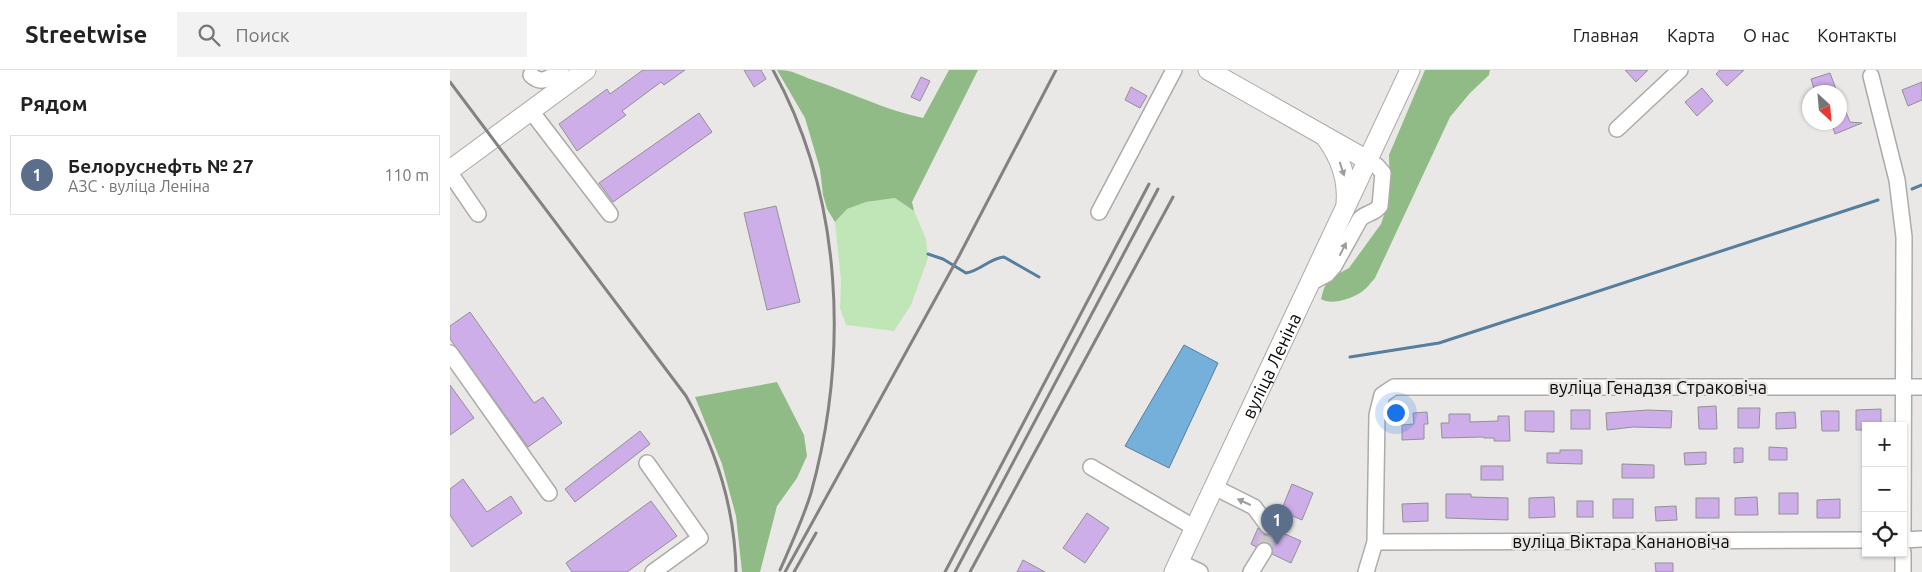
<!DOCTYPE html>
<html lang="ru">
<meta charset="utf-8">
<style>
body{margin:0;font-family:Ubuntu,sans-serif;background:#f2f2f2;color:#222}
.controls{position:absolute;right:15px;bottom:15px;display:grid;overflow:hidden;border-radius:0px;box-shadow:0 1px 4px #0004}
.controls button{width:45px;height:45px;display:grid;place-items:center;padding:0;border:0;border-bottom:1px solid #e0e0e0;background:#fff;color:#222;font:25px sans-serif}
.compass{position:absolute;left:1352px;top:15px;width:45px;height:45px;border-radius:50%;background:#fff;box-shadow:0 1px 4px #0004;rotate:154deg}
.you{position:absolute;left:945px;top:342px;width:18px;height:18px;margin:-12px;border:4px solid #fff;border-radius:50%;background:#1a73e8;box-shadow:0 0 0 8px #1a73e833}
.badge{display:grid;place-items:center;width:32px;height:32px;border-radius:50%;background:#db2777;color:#fff;font-size:16px;font-weight:700}
.pin{position:absolute;translate:-50% -41px;filter:drop-shadow(0 1px 2px #0008)}
.pin::after{content:'';position:absolute;top:26px;width:18px;height:15px;background:inherit;clip-path:polygon(0 0,100% 0,50% 100%)}
.list{margin:0;padding:0;list-style:none}
h2{display:flex;justify-content:space-between;align-items:center;height:65px;margin:0;padding:0 20px;font-size:21px}
h2 small{font-size:16px;font-weight:400;color:#767676}
.list li{display:grid;grid-template-columns:32px 1fr auto;gap:15px;align-items:center;box-sizing:border-box;height:80px;margin:0 10px 10px;padding:0 10px;border:1px solid #e0e0e0;border-radius:0px}
.list b{display:block;font-size:19px;white-space:nowrap}
.list p{margin:0;font-size:16px;white-space:nowrap;color:#767676}
.list em{font-size:16px;font-style:normal;color:#767676}
.icon{flex:none;width:28px;height:28px;fill:none;stroke:currentColor;stroke-width:2;stroke-linecap:round;stroke-linejoin:round}
.map{position:relative;flex:none;width:1472px;height:502px;overflow:hidden}
header{display:flex;align-items:center;gap:30px;box-sizing:border-box;height:70px;padding:0 25px;background:#fff;border-bottom:1px solid #e0e0e0}
header strong{font-size:24px}
nav{display:flex;gap:28px;margin-inline-start:auto;font-size:18px}
.search{width:350px;height:45px;background:#f2f2f2;display:flex;align-items:center;gap:12px;box-sizing:border-box;padding:0 18px;border-radius:0px;color:#767676;font-size:19px}
main{display:flex}
aside{flex:1;background:#fff}
.map>svg:first-child{display:block}
</style>
<header>
<strong>Streetwise</strong>
<div class="search"><svg class="icon" aria-label="search" viewBox="0 0 24 24"><circle cx="10" cy="10" r="6"/><path d="M15 15l6 6"/></svg>Поиск</div>
<nav><a>Главная</a><a>Карта</a><a>О нас</a><a>Контакты</a></nav>
</header>
<main>
<aside>
<h2>Рядом<small></small></h2>
<ul class="list">
<li><span class="badge" style="background:#5c6f8a">1</span><div><b>Белоруснефть № 27</b><p>АЗС · вуліца Леніна</p></div><em>110 m</em></li>
</ul>
</aside>
<div class="map">
<svg width="1472" height="502" viewBox="0 0 1472 502">
<rect width="100%" height="100%" fill="#eae8e6"/>
<path fill="#c0e6b7" d="M445 128 464 141 476 169 478 188 461 235 444 261 396 255 390 238 391 211 385 152 397 139 416 132Z"/>
<g fill="#91bb86">
<path d="M327 0C343 0 349 5 363 10 400 22 435 40 473 48L499 0H528L462 132 464 141 445 128 416 132 397 139 385 152 377 139 373 125 370 99 355 48Z"/>
<path d="M975 0H1040L1039 5 1020 23 1000 47 925 208C921 212 918 217 914 220 905 228 881 236 871 229L874 218 880 208 899 198 931 154 940 127 939 85Z"/>
<path d="M327 312 354 365 357 386 347 408 327 436 310 502H292L286 446 272 394 245 327Z"/>
</g>
<path fill="#75b0db" stroke="#567e9d" d="M734 275 768 293 719 398 675 376Z"/>
<g fill="none" stroke-linecap="round" stroke-linejoin="round">
<g stroke="#567e9d" stroke-width="3">
<path d="M1462 119 1472 115"/>
<path d="M478 184 493 189 516 203C530 201 540 188 554 187L589 207"/>
<path d="M900 287 989 273 1428 130"/>
</g>
</g>
<g fill="#cdaee8" stroke="#929193">
<path d="M193 0H235L214 15 211 12 172 41 176 45 127 81 109 54 157 19 160 24Z"/>
<path d="M294 0H311L316 9 304 17Z"/>
<path d="M1175 0H1198L1186 12Z"/>
<path d="M1270 0H1294L1277 16 1266 4Z"/>
<path d="M1380 3 1387 22H1365L1361 9Z"/>
<path d="M471 7 480 11 470 31 461 27Z"/>
<path d="M1472 12V30L1458 36 1452 20Z"/>
<path d="M681 17 697 26 690 38 675 30Z"/>
<path d="M1252 18 1263 31 1247 46 1235 32Z"/>
<path d="M1390 27 1400 52 1412 53 1385 64 1381 52H1390Z"/>
<path d="M249 43 262 62 163 132 149 113Z"/>
<path d="M326 136 350 232 317 240 294 143Z"/>
<path d="M20 242 84 333 93 327 112 353 78 377 0 269V256Z"/>
<path d="M0 315 24 348 0 365Z"/>
<path d="M1266 336 1267 359H1249L1248 337Z"/>
<path d="M1288 338H1310L1309 358H1288Z"/>
<path d="M1431 339V356H1416V360H1406V340Z"/>
<rect x="1121" y="340" width="19" height="19"/>
<path d="M1198 340 1222 341 1221 358 1183 357 1157 360 1156 343Z"/>
<path d="M1075 341H1104V362L1075 361Z"/>
<path d="M1371 341H1389V361H1372Z"/>
<path d="M977 342 978 354H974V369L952 370V355L964 354 963 343Z"/>
<path d="M1345 342 1346 358 1326 359V343Z"/>
<path d="M999 344H1020V352L1048 351V346H1059L1060 371H1044V368H1034L1033 367 992 368 991 353H999Z"/>
<path d="M190 361 200 374 125 432 115 419Z"/>
<path d="M1319 377 1337 378V390H1319Z"/>
<path d="M1284 378H1293V392L1284 393Z"/>
<path d="M1110 380H1132V394L1097 393V383H1110Z"/>
<path d="M1256 382V394L1235 395 1234 383Z"/>
<path d="M1172 394 1204 395V408H1172Z"/>
<rect x="1031" y="396" width="22" height="14"/>
<path d="M13 409 37 442 61 426 72 443 22 477 0 445V419Z"/>
<path d="M842 414 863 423 852 450 831 441Z"/>
<rect x="1329" y="423" width="19" height="21"/>
<path d="M996 424H1021V427L1058 428V450L996 448Z"/>
<path d="M1104 427 1105 447 1079 448V428Z"/>
<path d="M1307 427 1308 445H1285V428Z"/>
<rect x="1246" y="428" width="23" height="20"/>
<rect x="1163" y="429" width="20" height="19"/>
<path d="M1390 429V448H1367V430Z"/>
<path d="M201 431 227 466 177 502H122L116 493Z"/>
<rect x="1127" y="431" width="16" height="16"/>
<path d="M978 433V451L953 452 952 434Z"/>
<path d="M1226 436 1227 450 1206 451 1205 437Z"/>
<path d="M637 443 659 458 635 493 613 478Z"/>
<path d="M808 458 815 465 823 464 826 460 851 471 841 493 822 484V477L818 473H810L806 477 801 474Z"/>
<path d="M573 490 595 502H567Z"/>
<path d="M1205 493H1223V502H1206Z"/>
</g>
<g fill="none" stroke-linecap="round" stroke-linejoin="round">
<path stroke="#c9c7c5" stroke-width="15" stroke-dasharray="15 8" stroke-linecap="butt" d="M814 481 818 456"/>
<defs>
<g id="minor">
<path d="M81 5C92 16 100 7 111 0"/>
<path d="M1421 6 1447 110 1454 167 1453 461"/>
<path d="M81 41 160 144"/>
<path d="M1167 59 1230 0"/>
<path d="M0 103 28 144"/>
<path d="M649 142 724 0"/>
<path d="M860 213 877 204 884 196 910 149C917 142 924 144 930 136L933 103 927 96 917 90"/>
<path d="M0 283 99 423"/>
<path d="M197 393 250 468 203 502"/>
<path d="M641 397 745 458"/>
<path d="M764 417 804 437 818 456"/>
<path d="M1453 470 1472 469"/>
<path d="M925 472 1416 470"/>
<path d="M1453 482V502"/>
<path d="M729 492 750 502"/>
<path d="M801 502 814 481"/>
<path d="M916 502 925 472 927 345 932 325 944 317H1472"/>
</g>
<g id="major">
<path d="M758 0 917 90"/>
<path d="M876 68C890 87 898 109 896 133"/>
<path d="M0 100 136 0"/>
<path id="s1" d="M724 502 960 0"/>
</g>
</defs>
<use href="#minor" stroke="#adaaa8" stroke-width="18"/>
<use href="#major" stroke="#adaaa8" stroke-width="21"/>
<use href="#minor" stroke="#fff" stroke-width="15"/>
<use href="#major" stroke="#fff" stroke-width="19"/>
<g stroke="#848281" stroke-width="3">
<path d="M323 0C393 127 399 285 361 423 353 449 341 475 330 500"/>
<path d="M0 12 236 326C267 381 285 438 286 502"/>
<path d="M335 502 509 186 606 0"/>
<path d="M344 502 366 463"/>
<path d="M495 502 699 114"/>
<path d="M505 502 708 119"/>
<path d="M520 502 723 127"/>
</g>
</g>
<defs><path id="oneway-solid" d="M-6-.8H1V-3.2L6.5 0L1 3.2V.8H-6Z" transform="scale(1.25)"/></defs>
<g fill="#9e9d9d">
<use href="#oneway-solid" transform="translate(892 99) rotate(72)"/>
<use href="#oneway-solid" transform="translate(893 179) rotate(-63)"/>
<use href="#oneway-solid" transform="translate(794 432) rotate(-155)"/>
</g>
<g text-anchor="middle" dominant-baseline="central" stroke-width="5" stroke-linejoin="round" paint-order="stroke">
<g font-size="18" fill="#0c0b0b" stroke="#eae8e6">
<text stroke="none"><textPath href="#s1" startOffset="228">вуліца Леніна</textPath></text>
<text x="1208" y="317">вуліца Генадзя Страковіча</text>
<text x="1171" y="471">вуліца Віктара Канановіча</text>
</g>
</g>
</svg>
<div class="controls">
<button>+</button>
<button>−</button>
<button><svg class="icon" aria-label="locate" viewBox="0 0 24 24"><circle cx="12" cy="12" r="6"/><path d="M12 2v4M12 18v4M2 12h4M18 12h4"/></svg></button>
</div>
<svg class="compass" viewBox="-18 -18 36 36"><path d="M0-13l5 13h-10z" fill="#e53935"/><path d="M0 13l5-13h-10z" fill="#767676"/></svg>
<div class="you"></div>
<div class="pin badge" style="left:827px;top:475px;background:#5c6f8a">1</div>
</div>
</main>
